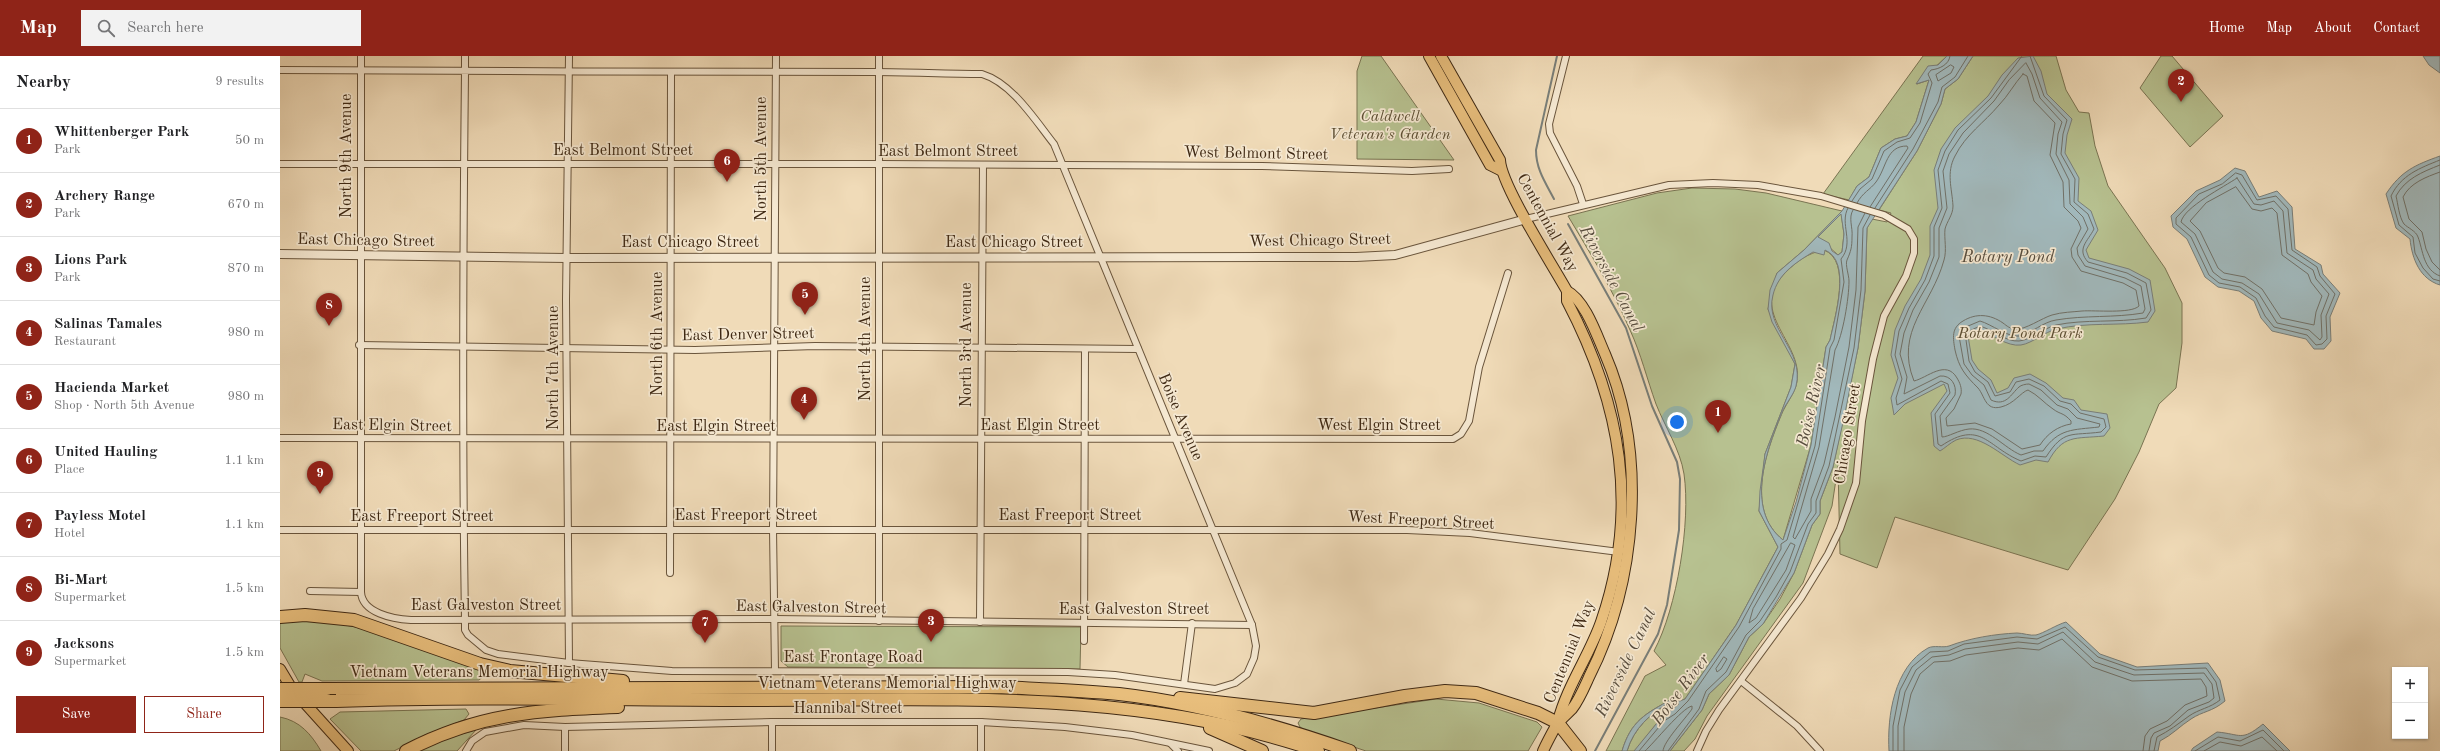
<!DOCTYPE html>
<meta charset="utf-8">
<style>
body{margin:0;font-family:"Old Standard TT",serif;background:#f2f2f2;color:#202124}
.controls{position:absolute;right:12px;bottom:12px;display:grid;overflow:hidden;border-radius:0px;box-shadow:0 1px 3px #0004}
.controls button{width:36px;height:36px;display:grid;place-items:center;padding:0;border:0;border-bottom:1px solid #e0e0e0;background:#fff;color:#202124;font:20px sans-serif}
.you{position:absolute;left:1397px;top:366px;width:14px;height:14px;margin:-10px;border:3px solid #fff;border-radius:50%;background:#1a73e8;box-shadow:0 0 0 6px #1a73e833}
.badge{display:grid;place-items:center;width:26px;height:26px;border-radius:50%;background:#8f2418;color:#fff;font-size:13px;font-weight:700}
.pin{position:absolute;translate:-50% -33px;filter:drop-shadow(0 1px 2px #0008)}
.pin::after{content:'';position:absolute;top:21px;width:14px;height:12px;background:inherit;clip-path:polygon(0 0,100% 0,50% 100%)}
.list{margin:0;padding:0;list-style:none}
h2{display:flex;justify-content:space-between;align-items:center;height:52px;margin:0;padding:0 16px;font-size:17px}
h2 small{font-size:13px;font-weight:400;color:#757577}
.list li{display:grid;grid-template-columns:26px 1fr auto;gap:12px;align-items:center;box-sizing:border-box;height:64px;padding:0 16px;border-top:1px solid #e0e0e0}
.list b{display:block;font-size:15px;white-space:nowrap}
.list p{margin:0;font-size:13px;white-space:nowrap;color:#757577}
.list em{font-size:13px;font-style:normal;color:#757577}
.actions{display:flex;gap:8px;padding:12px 16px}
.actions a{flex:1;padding:9px 0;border:1px solid #8f2418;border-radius:0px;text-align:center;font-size:14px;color:#8f2418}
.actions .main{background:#8f2418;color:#fff}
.icon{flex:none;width:22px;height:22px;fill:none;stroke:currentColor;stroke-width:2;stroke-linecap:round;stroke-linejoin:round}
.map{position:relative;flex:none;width:2160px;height:695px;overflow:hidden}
header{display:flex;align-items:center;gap:24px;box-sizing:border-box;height:56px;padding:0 20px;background:#8f2418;color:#fff}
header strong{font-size:19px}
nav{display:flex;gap:22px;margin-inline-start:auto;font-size:14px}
.search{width:280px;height:36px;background:#f2f2f2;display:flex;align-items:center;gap:10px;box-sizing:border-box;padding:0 14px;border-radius:0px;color:#757577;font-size:15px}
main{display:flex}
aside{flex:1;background:#fff}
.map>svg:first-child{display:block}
</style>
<header>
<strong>Map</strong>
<div class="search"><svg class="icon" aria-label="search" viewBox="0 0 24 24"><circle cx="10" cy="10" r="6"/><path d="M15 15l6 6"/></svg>Search here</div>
<nav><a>Home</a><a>Map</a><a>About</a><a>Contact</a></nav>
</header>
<main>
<aside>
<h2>Nearby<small>9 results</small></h2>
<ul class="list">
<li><span class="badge">1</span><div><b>Whittenberger Park</b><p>Park</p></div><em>50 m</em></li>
<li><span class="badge">2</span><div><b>Archery Range</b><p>Park</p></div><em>670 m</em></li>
<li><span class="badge">3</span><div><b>Lions Park</b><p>Park</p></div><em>870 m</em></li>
<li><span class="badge">4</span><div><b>Salinas Tamales</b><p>Restaurant</p></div><em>980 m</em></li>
<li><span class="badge">5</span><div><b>Hacienda Market</b><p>Shop · North 5th Avenue</p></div><em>980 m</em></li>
<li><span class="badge">6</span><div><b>United Hauling</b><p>Place</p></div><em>1.1 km</em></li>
<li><span class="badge">7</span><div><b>Payless Motel</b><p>Hotel</p></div><em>1.1 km</em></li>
<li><span class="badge">8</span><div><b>Bi-Mart</b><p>Supermarket</p></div><em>1.5 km</em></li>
<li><span class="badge">9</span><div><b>Jacksons</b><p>Supermarket</p></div><em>1.5 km</em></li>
</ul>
<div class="actions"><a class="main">Save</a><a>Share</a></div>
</aside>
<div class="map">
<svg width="2160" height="695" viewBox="0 0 2160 695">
<rect width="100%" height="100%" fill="#f0dbb8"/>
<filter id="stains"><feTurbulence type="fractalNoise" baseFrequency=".005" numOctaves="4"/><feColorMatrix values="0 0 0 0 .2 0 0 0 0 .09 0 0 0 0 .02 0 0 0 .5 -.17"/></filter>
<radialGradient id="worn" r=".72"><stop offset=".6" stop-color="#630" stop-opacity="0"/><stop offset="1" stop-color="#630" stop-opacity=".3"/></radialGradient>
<g fill="#b7c190" stroke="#7a7452">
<path d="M1082 0H1101L1174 104 1077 103V15Z"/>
<path d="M1643 0H1667L1637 28 1649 24 1636 66 1627 80 1615 83 1601 92 1589 121 1577 130 1569 144 1543 138Z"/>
<path d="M1693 0H1776L1786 34 1799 56 1809 57 1815 90 1828 130 1885 212 1902 247V287L1896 332 1879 348 1859 396 1835 443 1788 514 1615 461 1597 512 1560 498 1558 410 1552 450 1523 527 1427 660 1415 683 1404 695H1390L1422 654 1429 638 1449 619 1469 581 1483 568 1500 543 1514 517 1532 469 1540 458V445L1553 411 1578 292 1585 235 1587 172 1592 163 1607 166 1611 157 1599 154 1637 95 1661 48 1665 33 1678 23Z"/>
<path d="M1881 0H1892L1943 60 1910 91 1860 32Z"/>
<path d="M1412 132 1455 133 1486 137 1562 155 1524 194 1497 217 1488 253 1515 308 1511 331 1485 398 1479 455 1498 491 1456 569 1405 643 1400 645 1392 643C1365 658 1351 665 1342 695H1326L1365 620 1386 609 1374 595C1397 552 1411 466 1404 418 1400 393 1385 371 1376 348 1367 323 1361 298 1350 274 1333 234 1310 197 1288 160L1377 137Z"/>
<path d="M1561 157 1564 178 1562 196 1558 199 1538 181Z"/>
<path d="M1544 194C1572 205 1555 260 1550 284L1546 291 1531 389 1503 484C1464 453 1487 393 1503 355 1507 347 1513 339 1516 330 1528 288 1464 257 1506 216 1517 205 1528 197 1544 194Z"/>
<path d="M0 565 52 566 93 575 203 613 204 620 199 624 42 625 25 618 22 626H19L0 592Z"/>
<path d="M501 570 801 571 800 613 508 611 501 605Z"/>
<path d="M1156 643 1199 647 1257 666 1262 671 1248 695H1086L1026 675 1020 671 1018 667 1021 663Z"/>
<path d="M1390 646 1399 648 1381 662 1355 695H1347C1354 672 1370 658 1390 646Z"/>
<path d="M186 653 189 658 184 664 145 679 114 695H81L50 663 60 656Z"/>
<path d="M0 661C20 665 31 678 41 695H0Z"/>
<path d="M196 674 177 695H135L149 687Z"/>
</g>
<g fill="#a1b8bb" stroke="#797e78" fill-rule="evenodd">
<path d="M1667 0H1693L1678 23 1665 33 1661 48 1637 95 1587 172 1585 235 1578 292 1564 362 1553 411 1540 445V458L1532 469 1514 517 1483 568 1469 581 1449 619 1429 638 1422 654 1390 695H1354L1381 662 1399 648 1390 646C1370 658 1354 672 1347 695H1342C1351 665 1365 658 1392 643L1400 645 1405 643 1456 569 1498 491 1479 455 1480 435 1485 398 1511 331 1515 308 1492 266 1488 253 1490 234 1497 217 1524 194 1562 155 1577 130 1589 121 1601 92 1615 83 1627 80 1636 66 1649 24 1636 28 1648 10 1658 9ZM1561 158 1564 178 1562 196 1558 199 1552 195 1549 187 1538 181ZM1545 194C1572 205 1555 261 1550 284L1546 291 1531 389 1516 446 1503 484C1464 453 1487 392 1503 354 1507 346 1514 338 1516 330 1525 294 1484 273 1493 239 1498 218 1515 207 1533 196L1544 199Z"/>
<path d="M1753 0 1761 15 1767 38 1792 63 1787 79 1785 97 1799 122 1798 145 1811 155 1818 174 1806 194 1809 202 1849 213 1870 224 1875 255 1868 266C1838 270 1807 266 1777 273 1764 276 1753 287 1741 289 1727 291 1712 278 1699 274L1688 280 1692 304 1698 313 1711 324 1717 337 1728 332 1734 322 1750 318 1766 327 1783 342 1794 344 1801 354 1827 358 1830 372 1824 380C1795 383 1783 378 1768 406L1756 404 1740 409C1721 400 1698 375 1676 384 1670 387 1665 392 1660 395L1654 390 1651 357 1667 335 1664 328 1625 348 1614 359 1611 342 1618 322 1611 299 1615 274 1625 250 1641 223 1650 199V170L1658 152 1654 114 1661 93 1675 72 1708 40 1722 19 1738 2Z"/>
<path d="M2143 0H2160V17L2149 9Z"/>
<path d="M2160 100V229C2140 223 2132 203 2130 183L2116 172 2106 138C2121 115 2135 109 2160 100Z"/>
<path d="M1955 112 1965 115 1979 141 1997 135 2012 151 2015 193 2041 209 2043 218 2060 237 2050 261 2051 285 2044 293H2034L2026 283 1992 275 1981 262 1974 245 1959 235 1938 231 1925 221 1907 183 1893 171 1891 160 1916 135 1940 124Z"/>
<path d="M1786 566 1820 598 1857 611 1928 607 1940 624 1945 645C1932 656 1923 655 1911 663 1900 670 1892 679 1880 685L1878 695H1609C1607 660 1614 611 1648 592 1654 589 1663 592 1669 590 1690 582 1715 578 1737 577 1743 577 1750 580 1756 579 1764 577 1776 569 1786 566Z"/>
<path d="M1983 668 2010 695H1911L1913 692 1937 676C1961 678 1961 686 1983 668Z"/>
</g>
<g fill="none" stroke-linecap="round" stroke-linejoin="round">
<g stroke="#707067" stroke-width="1">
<path d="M1742 0 1711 42 1678 74 1665 95 1658 114 1662 152 1654 171V200L1645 224 1629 252 1619 275 1615 299 1622 323 1616 342 1617 349 1661 325 1668 328 1670 337 1655 358 1658 388 1661 390C1701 363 1707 391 1741 405L1755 400 1766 401C1784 373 1791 380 1821 376L1826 371 1824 363 1800 357 1791 348 1780 345 1764 330 1749 323 1736 326 1730 336 1715 340 1708 326 1695 316 1689 305 1685 277 1700 270C1713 274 1726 286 1739 285 1751 284 1764 272 1776 269 1805 263 1836 267 1866 262L1871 254 1866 227 1847 217 1808 206C1796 193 1808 185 1814 173L1808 158 1794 146 1795 123 1781 98 1783 78 1787 64 1764 40 1750 0"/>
<path d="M1746 7 1752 18 1760 42 1782 66 1778 78 1776 98 1789 124 1790 148 1803 161 1808 173 1797 192 1798 199 1805 210 1845 222 1861 230 1865 253 1863 257C1834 262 1805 259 1776 264 1763 266 1752 277 1739 280 1729 282 1711 268 1700 265L1681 273 1679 280 1684 308 1692 319 1704 329 1711 344C1726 351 1731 338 1739 331 1741 329 1746 328 1749 328L1761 334 1777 349 1788 353 1797 362 1820 368 1819 371C1793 374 1779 372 1763 395H1754L1741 399C1724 392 1708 371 1689 373 1679 374 1668 381 1662 381L1660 360 1675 339C1677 329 1671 319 1660 320L1624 338 1627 321 1620 298 1624 277 1633 254 1649 226 1659 201V172L1667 152 1663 115 1669 98 1683 77 1714 45 1729 24Z"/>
<path d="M1671 9 1674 11 1671 17 1658 25 1656 19Z"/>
<path d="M1743 18 1747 20 1754 45 1775 67 1770 99 1783 126 1784 151 1798 165 1801 172 1791 193 1792 201 1801 215 1843 227 1856 234 1859 250C1851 258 1815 254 1802 255 1793 256 1782 256 1772 259 1762 262 1745 274 1736 273 1730 273 1727 270 1723 267 1710 258 1696 257 1683 265 1671 272 1673 282 1675 294 1679 312 1685 319 1698 332 1705 340 1705 355 1721 351 1734 348 1741 336 1748 334 1758 339 1764 347 1773 353 1781 359 1783 356 1791 365V368C1778 370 1767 378 1760 389L1742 393 1712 373 1695 367 1667 370 1666 362 1674 353 1681 338C1682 332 1680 327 1677 322 1666 303 1647 322 1634 325 1614 275 1652 249 1664 204 1667 194 1664 183 1665 173 1667 165 1673 159 1673 150 1672 132 1666 117 1675 100 1686 78 1704 67 1719 49 1728 40 1734 28 1743 18Z"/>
<path d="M2160 104C2140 112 2121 119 2111 140L2119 169 2133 181 2135 197 2143 212 2153 223 2160 225"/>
<path d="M2160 109C2142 116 2125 123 2116 140 2118 148 2119 161 2124 168 2128 172 2136 175 2138 181 2143 194 2143 214 2160 220"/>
<path d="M2160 116C2146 121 2130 127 2123 141L2129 163 2142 176 2146 193 2152 206 2160 214"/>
<path d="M1956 117 1962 119 1977 144 1996 140 2008 153 2012 194 2037 211 2040 220 2055 238 2046 260 2047 283 2042 288 2036 289 2027 279 1994 271 1985 260 1976 242 1960 231 1939 227 1929 219 1911 181 1896 168V162L1919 138 1942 128Z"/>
<path d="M1957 122 1974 148 1981 149 1994 145 2003 155 2007 197 2033 214 2036 223 2049 238 2041 259 2042 281 2040 284 2029 274 1997 267 1979 238 1962 227 1942 223 1933 216 1915 178 1901 166C1904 151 1944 131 1957 122Z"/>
<path d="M1956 131 1972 153 1981 155 1992 152 1997 157 2002 199 2028 218 2031 226 2042 240 2036 256 2034 269 2001 262 1982 233 1965 221 1944 217 1938 212 1920 175 1910 165 1926 147Z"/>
<path d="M1572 145 1580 133 1592 123 1604 95 1617 86 1630 82 1640 67 1652 27 1648 18 1651 14C1659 13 1669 9 1670 0"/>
<path d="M1577 147C1583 136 1590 134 1596 126 1607 111 1606 90 1627 90L1628 92 1590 151"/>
<path d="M1595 152 1633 93 1658 46 1662 31 1675 21 1688 0"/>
<path d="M1573 154C1568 162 1573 171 1572 181 1572 191 1571 195 1567 204 1565 209 1569 219 1569 225 1569 242 1563 279 1555 294L1539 391 1513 481 1515 483 1531 455V443L1544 408 1555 361 1569 291 1576 234 1578 171 1585 157"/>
<path d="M1511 487 1515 489 1506 514 1476 562 1469 567 1473 553Z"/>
<path d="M1444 601 1447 603 1441 613 1437 616 1436 613Z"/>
<path d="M1359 695 1384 665 1395 658 1408 645 1459 571 1501 493V488L1507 484 1535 390 1550 292 1554 284 1564 226 1561 203C1575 186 1559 168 1568 152"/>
<path d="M1365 695C1374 687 1402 652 1412 650V653C1406 662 1383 686 1383 695"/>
<path d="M1388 695 1419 653 1426 635 1446 616 1466 579 1480 565 1496 541 1510 516 1528 468 1536 457V445L1549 410 1574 292 1581 234 1583 172 1590 159"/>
<path d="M1613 695V670L1620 634 1632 611 1650 596 1668 595 1684 588 1737 581 1757 583 1785 571 1818 601 1855 614 1926 612 1936 626 1940 644C1930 652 1919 653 1909 660 1898 668 1889 675 1877 681L1874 695"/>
<path d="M1618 695V670L1625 636 1636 614 1652 601 1669 599 1685 593 1738 586 1758 588 1783 576 1815 606 1854 619 1924 617 1932 628 1934 642 1929 646 1908 654 1890 670 1874 677 1871 682 1869 695"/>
<path d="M1624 695V671L1631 638 1640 618 1654 606 1670 605 1686 599 1738 592 1759 594 1782 583 1812 611 1852 625 1921 623 1926 631 1927 640 1905 649 1887 665 1870 673 1865 680 1863 695"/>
<path d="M1915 695 1938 681 1960 685 1983 674 2004 695"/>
<path d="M1924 695 1940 686 1961 690 1982 681 1997 695"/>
</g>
<g stroke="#797e78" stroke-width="2">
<path d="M1274 143C1265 126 1256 113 1256 94L1277 0"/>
<path d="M1288 168 1346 272 1372 350 1397 406 1400 423 1399 474 1387 549 1378 578 1315 695"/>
</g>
<defs>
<g id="minor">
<path d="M81 0V536C82 557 113 563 131 564L495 563 972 569"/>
<path d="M289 0 286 244 289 607"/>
<path d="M1286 0 1269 68 1270 77 1297 130 1303 148"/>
<path d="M0 14C199 15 397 16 596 16 631 16 666 18 702 18 732 27 755 64 774 88L972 569 976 590 974 602 967 618 955 627 935 633 835 619 788 616 392 615 289 607 218 598 206 594 188 579 185 574V563C182 381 183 198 185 16V0"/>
<path d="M0 108H599L982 110 1132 115 1169 113"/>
<path d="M1246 163 1389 129 1433 127 1478 129 1541 140 1604 159 1628 173 1634 183V197L1626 220 1604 260 1593 303 1582 365 1576 427 1560 473 1548 498 1521 542 1439 654 1426 675 1417 695"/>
<path d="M79 289 415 294 535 290 858 293"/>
<path d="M0 382 1173 383 1181 378 1189 365 1199 311 1228 217"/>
<path d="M0 474H1127L1190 477 1339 496"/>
<path d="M390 517 391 16"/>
<path d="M30 535 81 536"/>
<path d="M599 565V0"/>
<path d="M700 566 703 109"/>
<path d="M804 585 805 293"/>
<path d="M495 615 493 473 496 0"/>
<path d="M1461 625 1517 670 1540 695"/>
<path d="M904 628 912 567"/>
<path d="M492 666V695"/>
<path d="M285 671V695"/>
<path d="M891 688 898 695"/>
<path d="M186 695 192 685 205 676 244 669 285 671 492 666H701L785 671 852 679 929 695"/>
<path d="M701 695V666"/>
</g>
<path id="tertiary" d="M0 198 287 202 1076 201 1115 199 1246 163"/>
<g id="primary">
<path d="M1149 0 1210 109 1220 114"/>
<path d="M1161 0 1220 104C1221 129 1272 208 1287 235 1305 244 1317 280 1325 298 1368 398 1357 526 1309 621 1304 632 1299 644 1292 653 1287 658 1281 663 1277 668 1272 677 1267 686 1263 695"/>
<path d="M0 613 12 633 68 695"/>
<path d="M1278 665C1287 630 1309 600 1321 566 1360 453 1341 348 1287 245V235"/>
</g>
<g id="motorway">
<path d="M0 561 25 559 74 564 200 608 230 615 343 625"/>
<path d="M47 633 718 631C758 633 799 634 839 638 918 647 996 669 1070 695"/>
<path d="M900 642 1034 657 1125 640 1165 635 1196 637 1258 657 1278 667 1300 695"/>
<path d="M56 645C198 640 340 644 482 644 668 644 859 633 1038 695"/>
<path d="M930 672 982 695"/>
<path d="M126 695C199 657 258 654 338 651"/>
</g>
</defs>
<use href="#minor" stroke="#6a553c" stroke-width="8"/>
<use href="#tertiary" stroke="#6a553c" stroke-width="10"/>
<use href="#primary" stroke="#3e2813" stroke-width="12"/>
<use href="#motorway" stroke="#3e2813" stroke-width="14"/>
<use href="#minor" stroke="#f5e8d1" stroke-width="6"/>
<use href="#tertiary" stroke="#f5e8d1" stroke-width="8"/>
<use href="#primary" stroke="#e8be7c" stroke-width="10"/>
<use href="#motorway" stroke="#e8be7c" stroke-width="12"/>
<defs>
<g id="motorway-bridge">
<path d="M0 633H47"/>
<path d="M0 645H56"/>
</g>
</defs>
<use href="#motorway-bridge" stroke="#3e2813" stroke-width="14" stroke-linecap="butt"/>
<use href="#motorway-bridge" stroke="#e8be7c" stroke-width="12"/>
</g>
<g text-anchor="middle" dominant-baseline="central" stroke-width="3.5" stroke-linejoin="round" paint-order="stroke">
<g font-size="16" font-style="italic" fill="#5c4e32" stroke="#f5e8d1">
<text x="1110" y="61">Caldwell<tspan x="1110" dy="18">Veteran's Garden</tspan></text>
<text x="1740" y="278">Rotary Pond Park</text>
</g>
<g font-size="16" fill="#3e2813" stroke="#f5e8d1">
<text x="343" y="95">East Belmont Street</text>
<text x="668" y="96">East Belmont Street</text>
<text transform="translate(976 98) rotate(1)">West Belmont Street</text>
<text transform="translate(67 100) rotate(-90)">North 9th Avenue</text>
<text transform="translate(482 103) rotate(-90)">North 5th Avenue</text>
<text transform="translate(1267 167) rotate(61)">Centennial Way</text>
<text transform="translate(86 185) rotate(1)">East Chicago Street</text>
<text transform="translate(1040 185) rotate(-1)">West Chicago Street</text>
<text x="410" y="187">East Chicago Street</text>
<text x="734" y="187">East Chicago Street</text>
<text transform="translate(378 278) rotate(-90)">North 6th Avenue</text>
<text transform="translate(468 279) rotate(-1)">East Denver Street</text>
<text transform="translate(586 283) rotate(-90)">North 4th Avenue</text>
<text transform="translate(687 289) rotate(-90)">North 3rd Avenue</text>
<text transform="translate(274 312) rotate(-90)">North 7th Avenue</text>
<text transform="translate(900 361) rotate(67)">Boise Avenue</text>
<text transform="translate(112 370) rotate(1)">East Elgin Street</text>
<text x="760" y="370">East Elgin Street</text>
<text x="1099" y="370">West Elgin Street</text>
<text x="436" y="371">East Elgin Street</text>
<text transform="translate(1568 378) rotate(-81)">Chicago Street</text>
<text x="466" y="460">East Freeport Street</text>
<text x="790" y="460">East Freeport Street</text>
<text x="142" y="461">East Freeport Street</text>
<text transform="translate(1141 465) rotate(3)">West Freeport Street</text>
<text x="206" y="550">East Galveston Street</text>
<text transform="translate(531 552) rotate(1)">East Galveston Street</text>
<text x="854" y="554">East Galveston Street</text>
<text transform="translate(1290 596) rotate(-68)">Centennial Way</text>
<text x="573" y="602">East Frontage Road</text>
<text x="199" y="617">Vietnam Veterans Memorial Highway</text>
<text x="607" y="628">Vietnam Veterans Memorial Highway</text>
<text x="568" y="653">Hannibal Street</text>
</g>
<g font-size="17" font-style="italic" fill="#574c3d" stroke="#f5e8d1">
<text x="1728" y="201">Rotary Pond</text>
<text transform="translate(1331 223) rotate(62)">Riverside Canal</text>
<text transform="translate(1532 350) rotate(-77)">Boise River</text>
<text transform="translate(1346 607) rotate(-64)">Riverside Canal</text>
<text transform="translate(1401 634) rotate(-53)">Boise River</text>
</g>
</g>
<rect width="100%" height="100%" filter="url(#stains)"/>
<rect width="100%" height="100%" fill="url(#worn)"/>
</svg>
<div class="controls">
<button>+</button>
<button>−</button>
</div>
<div class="you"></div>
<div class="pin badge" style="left:1438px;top:377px">1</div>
<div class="pin badge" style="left:1901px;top:46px">2</div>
<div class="pin badge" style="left:651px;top:586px">3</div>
<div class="pin badge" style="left:524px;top:364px">4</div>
<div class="pin badge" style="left:525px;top:259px">5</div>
<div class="pin badge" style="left:447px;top:126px">6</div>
<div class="pin badge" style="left:425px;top:587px">7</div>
<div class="pin badge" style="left:49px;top:270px">8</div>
<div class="pin badge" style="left:40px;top:438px">9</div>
</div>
</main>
